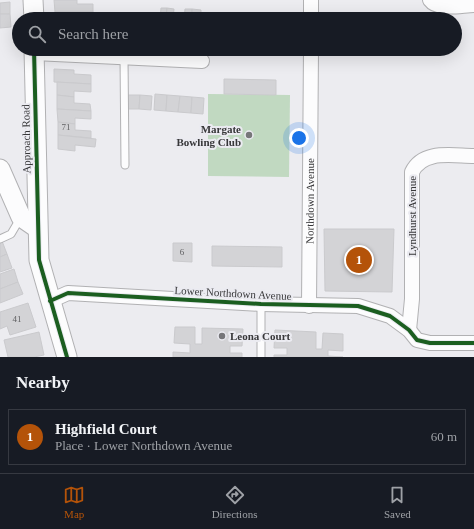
<!DOCTYPE html>
<meta charset="utf-8">
<style>
body{margin:0;font-family:"Times New Roman",serif;background:#242831;color:#f1f3f6}
.you{position:absolute;left:299px;top:138px;width:14px;height:14px;margin:-10px;border:3px solid #fff;border-radius:50%;background:#1a73e8;box-shadow:0 0 0 6px #1a73e833}
.badge{display:grid;place-items:center;width:26px;height:26px;border-radius:50%;background:#b45309;color:#fff;font-size:13px;font-weight:700}
.pin{position:absolute;translate:-50% -50%;border:2px solid #fff;box-shadow:0 1px 4px #0006}
.list{margin:0;padding:0;list-style:none}
h2{display:flex;justify-content:space-between;align-items:center;height:52px;margin:0;padding:0 16px;font-size:17px}
h2 small{font-size:13px;font-weight:400;color:#9ea1a6}
.list li{display:grid;grid-template-columns:26px 1fr auto;gap:12px;align-items:center;box-sizing:border-box;height:56px;margin:0 8px 8px;padding:0 8px;border:1px solid #363941;border-radius:0px}
.list b{display:block;font-size:15px;white-space:nowrap}
.list p{margin:0;font-size:13px;white-space:nowrap;color:#9ea1a6}
.list em{font-size:13px;font-style:normal;color:#9ea1a6}
.icon{flex:none;width:22px;height:22px;fill:none;stroke:currentColor;stroke-width:2;stroke-linecap:round;stroke-linejoin:round}
.map{position:relative;flex:none;width:474px;height:357px;overflow:hidden}
.search{position:absolute;background:#171b24;box-shadow:0 4px 16px #0002;left:12px;right:12px;top:12px;height:44px;display:flex;align-items:center;gap:10px;box-sizing:border-box;padding:0 14px;border-radius:22px;color:#9ea1a6;font-size:15px}
.sheet{height:116px;background:#171b24}
nav{display:flex;justify-content:space-around;align-items:center;box-sizing:border-box;height:56px;border-top:1px solid #363941;background:#171b24;font-size:11px;color:#9ea1a6}
nav a{display:grid;justify-items:center;gap:2px}
nav .on{color:#b45309}
.map>svg:first-child{display:block}
</style>
<div class="map">
<svg width="474" height="357" viewBox="0 0 474 357">
<rect width="100%" height="100%" fill="#ececf0"/>
<path fill="#c1d9c1" d="M208 94 290 95 289 177 208 176Z"/>
<g fill="#d3d3d6" stroke="#cacacd">
<path d="M54 0H77V4H93V12H55Z"/>
<path d="M10 2V14H0V3Z"/>
<path d="M161 8H167L166 19H160Z"/>
<path d="M167 8 174 9 173 19H166Z"/>
<path d="M185 9H192V19H184Z"/>
<path d="M192 9 201 10V19H192Z"/>
<rect x="55" y="12" width="38" height="7"/>
<path d="M0 14H10L11 27 0 28Z"/>
<path d="M54 69 74 70V74L91 75V84L54 82Z"/>
<path d="M224 79 276 80V95L224 94Z"/>
<path d="M57 82 91 84V92L74 91V97L57 95Z"/>
<path d="M155 94 167 95 166 111 154 110Z"/>
<path d="M57 95 74 97V103L90 104 91 111 57 109Z"/>
<path d="M127 95H140L139 109H127Z"/>
<path d="M140 95 152 96 151 110 139 109Z"/>
<path d="M167 95 180 96 178 112 166 111Z"/>
<path d="M180 96 192 97 191 113 178 112Z"/>
<path d="M192 97 204 98 203 114 191 113Z"/>
<path d="M57 109 91 111V119L75 118V124L58 122Z"/>
<path d="M58 122 75 124V130L91 131V138L58 135Z"/>
<path d="M58 135 96 139 95 147 75 145V151L58 149Z"/>
<path d="M324 229H394L392 292 325 291Z"/>
<path d="M2 241 7 254 0 257V242Z"/>
<path d="M173 243H192V262L173 261Z"/>
<path d="M212 246 282 247V267L212 266Z"/>
<path d="M7 254 12 268 0 272V257Z"/>
<path d="M14 269 18 282 0 289V274Z"/>
<path d="M18 282 23 294 0 303V289Z"/>
<path d="M28 303 36 327 10 335 7 326 0 329V312Z"/>
<path d="M175 327H195V344H202V328L243 329 242 346H230V353H242V357H173V352L190 353V344L174 343Z"/>
<path d="M275 330 316 332V349H322L323 333 343 334V351L328 350V356L343 357H274V355H287V348H274Z"/>
<path d="M39 332 44 355 34 357H8L4 340Z"/>
</g>
<g fill="none" stroke-linecap="round" stroke-linejoin="round">
<defs>
<g id="lane">
<path d="M124 57 125 165"/>
<path d="M0 239 11 234 21 217"/>
<path d="M261 357V304"/>
</g>
<g id="street">
<path d="M430 0C438 11 462 5 474 5"/>
<path d="M311 19V0"/>
<path d="M34 53 202 61"/>
<path d="M50 301 68 293 261 304 358 306 390 316 409 330 417 340 430 343H474"/>
<path id="s1" d="M309 306 311 49"/>
<path d="M409 330 412 299V172C423 149 453 156 474 156"/>
</g>
<g id="secondary">
<path d="M33 0 34 19"/>
<path d="M34 49 39 260 67 357"/>
<path d="M0 169 21 217 37 228"/>
</g>
</defs>
<use href="#lane" stroke="#b1b1b3" stroke-width="9"/>
<use href="#street" stroke="#b1b1b3" stroke-width="16"/>
<use href="#secondary" stroke="#b1b1b3" stroke-width="21"/>
<use href="#lane" stroke="#fcfcfd" stroke-width="7"/>
<use href="#street" stroke="#fcfcfd" stroke-width="14"/>
<use href="#secondary" stroke="#fcfcfd" stroke-width="19"/>
<defs>
<g id="cycleway">
<path d="M34 49 39 260 67 357"/>
<path d="M50 301 68 293 261 304 358 306 390 316 409 330 417 340 430 343H474"/>
</g>
</defs>
<use href="#cycleway" stroke="#ebebf1" stroke-width="6"/>
<use href="#cycleway" stroke="#1b5e20" stroke-width="4"/>
</g>
<g fill="#767679" stroke="#ebebf1" stroke-width="1.5">
<circle cx="249" cy="135" r="4"/>
<circle cx="222" cy="336" r="4"/>
</g>
<g text-anchor="middle" dominant-baseline="central" stroke-width="4" stroke-linejoin="round" paint-order="stroke">
<g font-size="9" fill="#606062">
<text x="66" y="127">71</text>
<text x="182" y="252">6</text>
<text x="17" y="319">41</text>
</g>
<g font-size="11" font-weight="bold" fill="#373739" stroke="#ebebf1" text-anchor="end">
<text x="241" y="129">Margate<tspan x="241" dy="13">Bowling Club</tspan></text>
<text x="230" y="336" text-anchor="start">Leona Court</text>
</g>
<g font-size="11" fill="#373739" stroke="#ebebf1">
<text transform="translate(26 139) rotate(-91)">Approach Road</text>
<text stroke="none"><textPath href="#s1" startOffset="105">Northdown Avenue</textPath></text>
<text transform="translate(412 216) rotate(-90)">Lyndhurst Avenue</text>
<text transform="translate(233 293) rotate(3)">Lower Northdown Avenue</text>
</g>
</g>
</svg>
<div class="you"></div>
<div class="pin badge" style="left:359px;top:260px">1</div>
<div class="search"><svg class="icon" aria-label="search" viewBox="0 0 24 24"><circle cx="10" cy="10" r="6"/><path d="M15 15l6 6"/></svg>Search here</div>
</div>
<section class="sheet">
<h2>Nearby<small></small></h2>
<ul class="list">
<li><span class="badge">1</span><div><b>Highfield Court</b><p>Place · Lower Northdown Avenue</p></div><em>60 m</em></li>
</ul>
</section>
<nav>
<a class="on"><svg class="icon" aria-label="map" viewBox="0 0 24 24"><path d="M3 6l6-2 6 2 6-2v14l-6 2-6-2-6 2zM9 4v14M15 6v14"/></svg>Map</a>
<a><svg class="icon" aria-label="directions" viewBox="0 0 24 24"><path d="M12 3l9 9-9 9-9-9zM9 14v-3h6M13 9l2 2-2 2"/></svg>Directions</a>
<a><svg class="icon" aria-label="saved" viewBox="0 0 24 24"><path d="M7 4h10v16l-5-4-5 4z"/></svg>Saved</a>
</nav>
